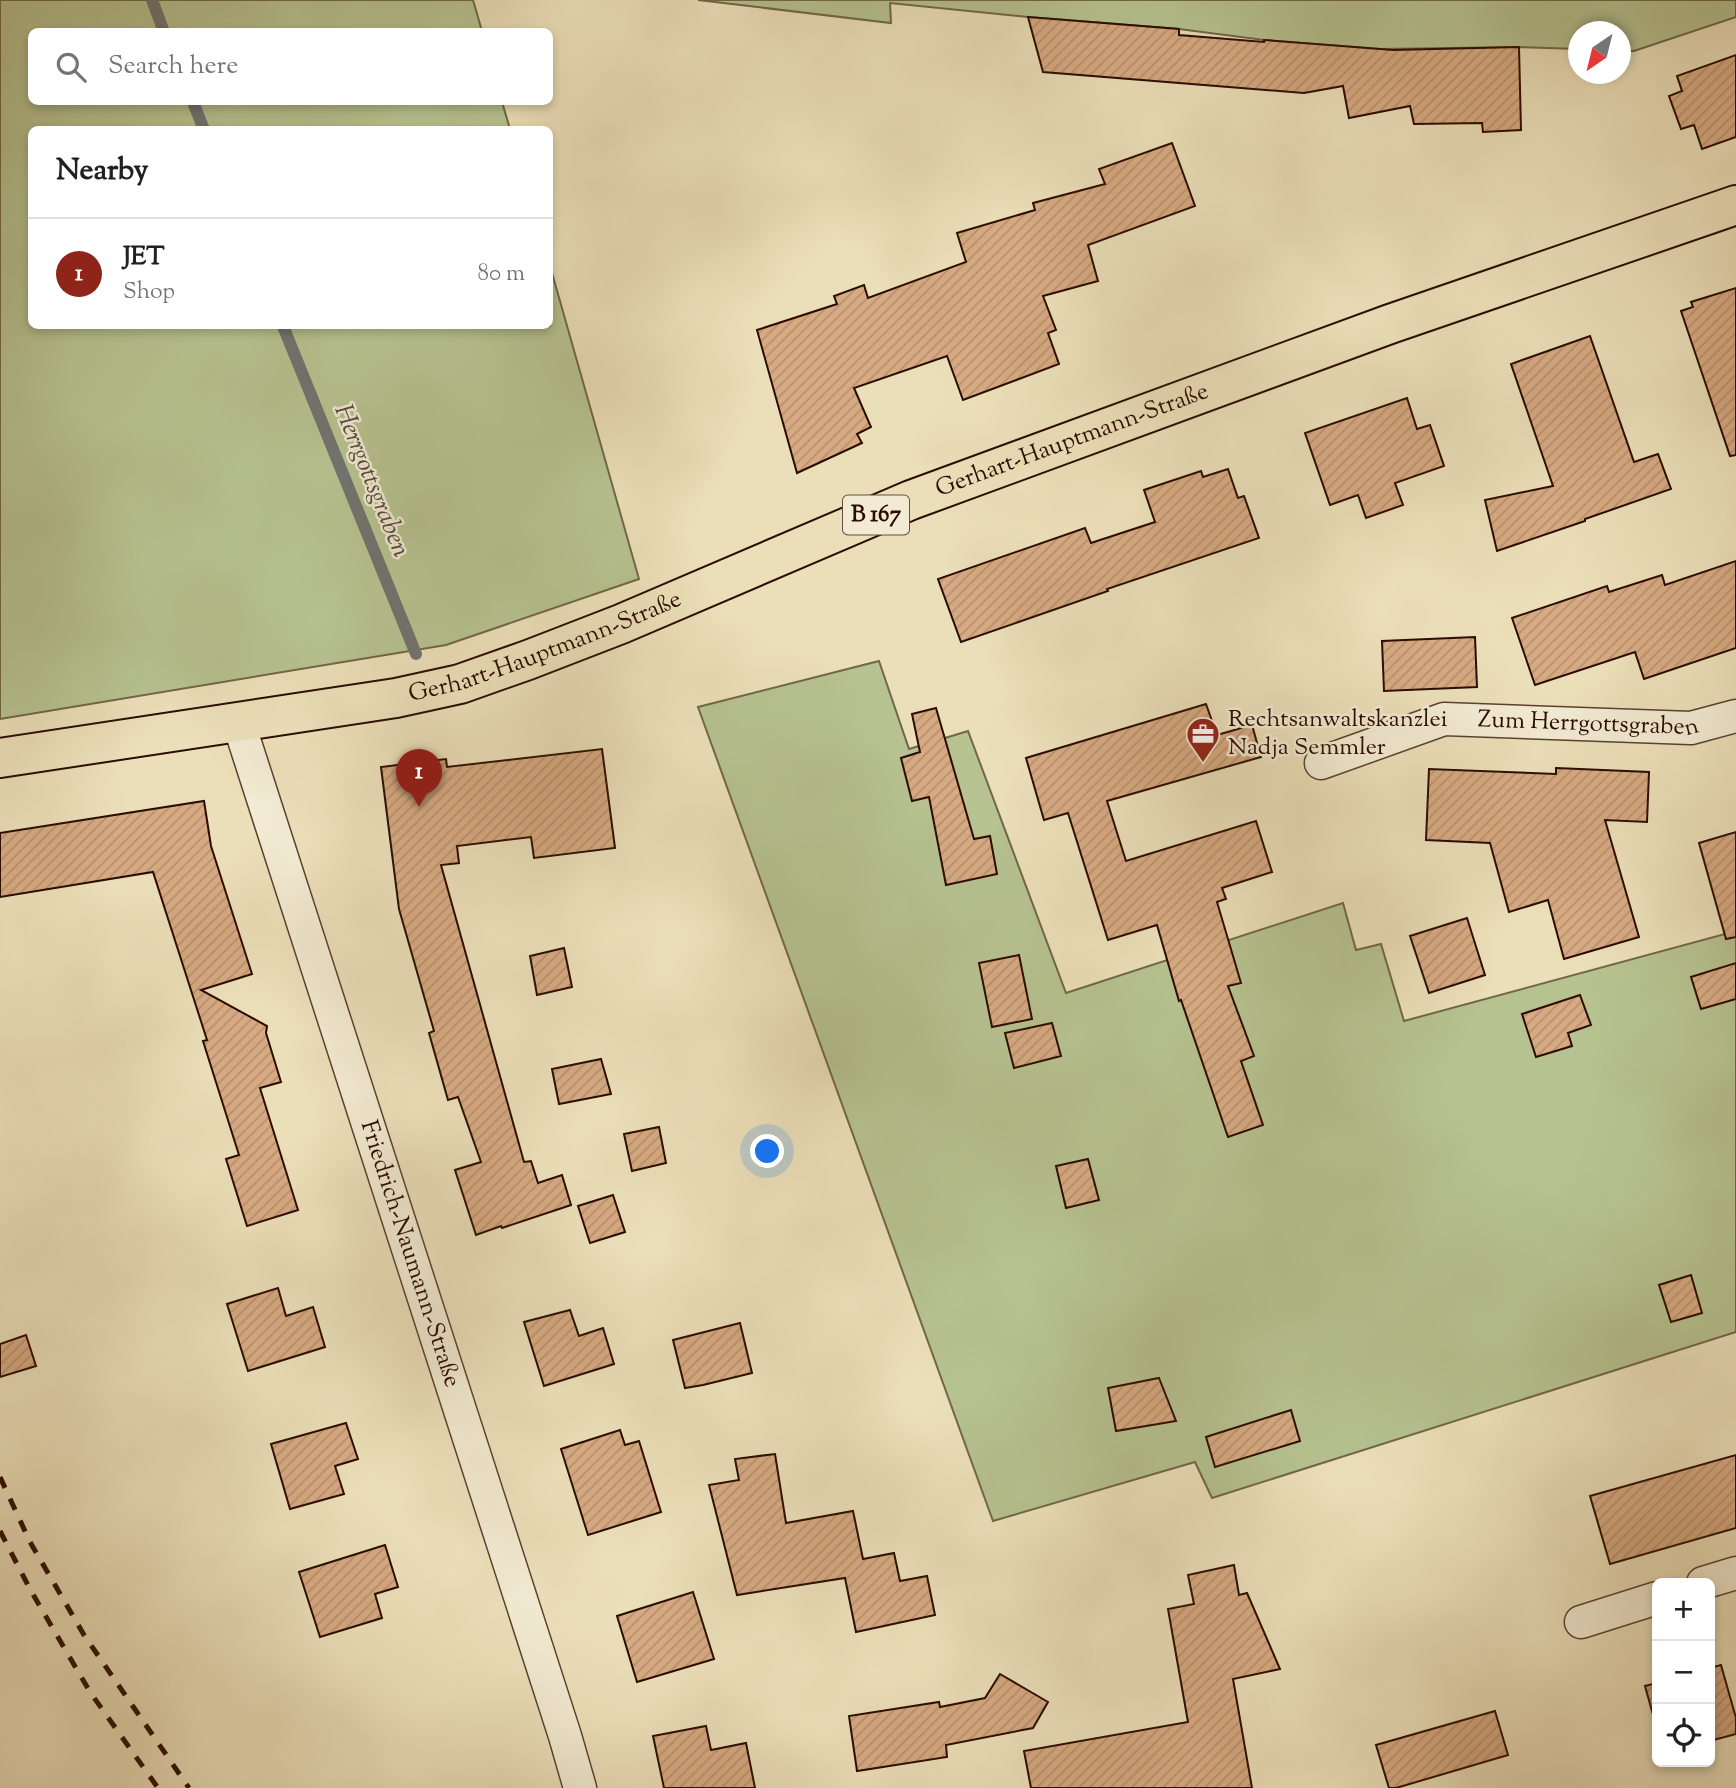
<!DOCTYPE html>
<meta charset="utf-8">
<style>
body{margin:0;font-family:"Sorts Mill Goudy",serif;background:#f6f6f6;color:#202124}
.controls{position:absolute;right:21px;bottom:21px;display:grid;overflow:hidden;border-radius:10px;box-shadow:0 4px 10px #0003}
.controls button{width:63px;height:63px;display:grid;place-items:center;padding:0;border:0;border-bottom:2px solid #e0e0e0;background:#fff;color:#202124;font:35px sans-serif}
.compass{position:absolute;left:1568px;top:21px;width:63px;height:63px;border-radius:50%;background:#fff;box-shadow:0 4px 10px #0003;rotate:215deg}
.you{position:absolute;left:768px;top:1152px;width:24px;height:24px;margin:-18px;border:5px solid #fff;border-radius:50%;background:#1a73e8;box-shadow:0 0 0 10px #1a73e833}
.badge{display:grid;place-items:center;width:46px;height:46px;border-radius:50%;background:#8f2418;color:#fff;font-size:23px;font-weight:700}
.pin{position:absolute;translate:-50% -58px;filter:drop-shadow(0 2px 4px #0008)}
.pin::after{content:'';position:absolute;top:37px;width:24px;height:21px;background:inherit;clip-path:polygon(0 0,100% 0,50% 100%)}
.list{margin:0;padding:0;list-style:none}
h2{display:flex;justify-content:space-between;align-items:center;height:91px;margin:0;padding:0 28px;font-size:30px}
h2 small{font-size:23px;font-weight:400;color:#757577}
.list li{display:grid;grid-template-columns:46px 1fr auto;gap:21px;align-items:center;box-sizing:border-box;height:112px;padding:0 28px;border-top:2px solid #e0e0e0}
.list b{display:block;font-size:26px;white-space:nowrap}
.list p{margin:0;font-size:23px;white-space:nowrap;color:#757577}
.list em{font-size:23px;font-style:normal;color:#757577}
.icon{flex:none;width:38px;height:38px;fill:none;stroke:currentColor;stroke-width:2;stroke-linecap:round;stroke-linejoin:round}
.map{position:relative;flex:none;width:1736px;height:1788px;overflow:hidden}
.search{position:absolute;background:#fff;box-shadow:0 4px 10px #0003;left:28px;top:28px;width:525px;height:77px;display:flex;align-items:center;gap:18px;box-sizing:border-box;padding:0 24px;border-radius:10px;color:#757577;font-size:26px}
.panel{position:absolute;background:#fff;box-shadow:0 4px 10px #0003;left:28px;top:126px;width:525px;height:203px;border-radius:10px}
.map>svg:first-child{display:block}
</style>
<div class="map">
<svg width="1736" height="1788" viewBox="0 0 1736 1788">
<defs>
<pattern id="building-hatch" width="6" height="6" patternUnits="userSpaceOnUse" patternTransform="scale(1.75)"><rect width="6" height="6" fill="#d6aa82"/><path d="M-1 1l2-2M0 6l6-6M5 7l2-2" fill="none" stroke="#b8916e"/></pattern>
</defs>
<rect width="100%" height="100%" fill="#ebdfb9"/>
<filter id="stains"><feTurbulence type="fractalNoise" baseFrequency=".00286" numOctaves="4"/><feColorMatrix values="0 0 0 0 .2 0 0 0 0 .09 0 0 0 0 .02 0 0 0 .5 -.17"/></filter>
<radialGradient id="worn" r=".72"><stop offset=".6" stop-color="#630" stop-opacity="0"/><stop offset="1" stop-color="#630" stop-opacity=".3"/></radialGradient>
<g fill="#b6c290" stroke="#706748" stroke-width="2">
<path d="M0 0H473L482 31 32 32V102H502L510 129 32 130V326H550V266L639 579 446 645 0 719Z"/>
<path d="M698 0H1736V17L1634 51H1621L1620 32H1578V49L1519 47 1380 49 1264 40 1179 29 1028 17 890 3 891 23Z"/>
<path d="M879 661 909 749 968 731 1066 993 1343 903 1356 950 1381 944 1404 1021 1736 931V1332L1212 1498 1195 1462 993 1521 698 707Z"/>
</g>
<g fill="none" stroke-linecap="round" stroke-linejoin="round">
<g stroke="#707470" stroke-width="12">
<path d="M152 0 164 32"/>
<path d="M193 102 204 130"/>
<path d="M283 326 416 654"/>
</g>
</g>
<g fill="url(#building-hatch)" stroke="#2a0c00" stroke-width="2">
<path d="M1028 17 1179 29V35L1264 42V40L1393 50 1519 47 1521 130 1483 132 1482 123 1414 124 1410 106 1349 118 1343 86 1304 93 1043 72Z"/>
<path d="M1736 55V137L1702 149 1694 125 1681 129 1669 96 1682 91 1677 76Z"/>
<path d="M1172 143 1195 206 1088 245 1098 281 1043 296 1056 330 1048 333 1059 364 963 400 947 356 854 388 871 427 857 434 862 443 797 473 757 330 837 304 834 296 864 285 868 298 966 262 957 233 1035 210 1033 203 1105 184 1099 169Z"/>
<path d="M1736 288V455L1730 456 1681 311 1693 307 1691 302Z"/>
<path d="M1590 336 1634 462 1658 454 1671 489 1585 519V521L1497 551 1485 500 1553 486 1511 364Z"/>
<path d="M1407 398 1417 429 1430 425 1444 466 1395 483 1403 505 1366 518 1358 495 1330 505 1305 433Z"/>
<path d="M1228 469 1238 498 1244 496 1259 538 1107 589 1108 591 961 642 938 579 1085 528 1091 543 1155 522 1144 490 1201 471 1203 477Z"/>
<path d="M1736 561V648L1644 679 1635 652 1535 685 1512 618 1607 586 1609 592 1662 575 1665 585Z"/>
<path d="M1475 637 1477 687 1384 691 1382 641Z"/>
<path d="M1206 704 1217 735 1252 725 1261 757 1107 801 1126 861 1256 821 1272 872 1222 888 1226 899 1217 902 1241 983 1228 986 1254 1056 1241 1061 1263 1125 1228 1137 1181 1000 1179 1001 1157 925 1108 940 1068 813 1044 820 1026 758Z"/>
<path d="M936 708 974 839 990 836 997 874 946 885 929 797 912 801 901 758 920 752 912 714Z"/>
<path d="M602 749 615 848 534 858 531 837 457 846 459 863 441 865 524 1162 531 1161 538 1183 562 1175 571 1205 502 1228 501 1226 476 1235 455 1170 481 1162 458 1097 448 1100 429 1033 434 1031 399 909 381 767 446 759 447 767Z"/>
<path d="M1556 768 1649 772 1647 822 1605 820 1639 937 1564 959 1548 900 1509 912 1490 843 1426 840 1429 769 1556 774Z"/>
<path d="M204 801 211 846 252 974 201 990 267 1026 266 1033 281 1082 260 1088 298 1210 247 1226 226 1159 239 1155 203 1041 207 1040 153 872 0 897V833Z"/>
<path d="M1736 832V937L1726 939 1699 843Z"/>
<path d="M1467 918 1485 975 1429 993 1410 936Z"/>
<path d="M564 948 572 987 537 995 530 956Z"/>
<path d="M1019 955 1032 1019 992 1027 979 963Z"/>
<path d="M1736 963V999L1701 1009 1691 977Z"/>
<path d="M1580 995 1591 1025 1568 1033 1572 1046 1536 1057 1522 1014Z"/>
<path d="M1052 1023 1061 1056 1014 1068 1005 1033Z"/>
<path d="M601 1059 611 1094 559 1104 552 1069Z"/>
<path d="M659 1127 666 1163 632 1171 624 1134Z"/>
<path d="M1088 1159 1099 1200 1066 1208 1056 1166Z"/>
<path d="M613 1195 625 1232 590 1243 578 1206Z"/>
<path d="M1691 1275 1702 1313 1671 1322 1659 1285Z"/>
<path d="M278 1288 286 1316 313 1307 325 1347 248 1371 227 1304Z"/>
<path d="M570 1310 579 1336 603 1328 614 1364 544 1386 524 1322Z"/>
<path d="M740 1323 752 1373 703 1385 685 1388 673 1340Z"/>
<path d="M26 1335 36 1366 0 1377V1344Z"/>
<path d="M1159 1378 1176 1421 1116 1431 1108 1388Z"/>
<path d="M1291 1410 1300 1441 1215 1467 1206 1437Z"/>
<path d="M346 1423 358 1459 335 1466 344 1494 290 1509 271 1444Z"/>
<path d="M620 1430 625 1445 639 1441 661 1512 588 1535 561 1449Z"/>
<path d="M775 1454 786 1523 853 1511 863 1559 894 1553 900 1581 927 1576 935 1615 856 1632 845 1578 737 1595 709 1485 739 1480 735 1459Z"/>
<path d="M1736 1455V1528L1610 1564 1590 1496Z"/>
<path d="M385 1545 398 1587 375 1594 382 1618 320 1637 299 1572Z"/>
<path d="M1234 1565 1239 1595 1247 1593 1280 1669 1233 1679 1252 1788H1031L1024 1751 1188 1722 1168 1609 1194 1604 1188 1575Z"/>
<path d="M693 1592 714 1659 637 1682 617 1616Z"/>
<path d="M1721 1665 1736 1718V1734L1710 1741V1668Z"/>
<path d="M1000 1674 1048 1702 1033 1728 946 1745 947 1757 857 1771 849 1716 939 1702 940 1707 985 1698Z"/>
<path d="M1657 1683V1729L1645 1686Z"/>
<path d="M1495 1711 1508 1755 1396 1788H1389L1376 1745Z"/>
<path d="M706 1726 711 1750 746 1743 755 1788H664L653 1736Z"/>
</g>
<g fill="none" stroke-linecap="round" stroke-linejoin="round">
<defs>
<g id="street">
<path id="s1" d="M238 721 565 1736 580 1788"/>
<path id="s2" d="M1321 763 1444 719 1691 728 1736 716"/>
<path d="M1703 1583 1736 1573"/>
<path d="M1581 1622 1657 1598"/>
</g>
<g id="primary">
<path id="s3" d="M0 758 396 698 460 684 528 660 621 624 911 500 1390 324 1736 205"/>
</g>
</defs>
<use href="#street" stroke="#5a412e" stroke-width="35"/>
<use href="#primary" stroke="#2a0c00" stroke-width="42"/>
<use href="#street" stroke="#f2ead2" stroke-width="32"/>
<use href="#primary" stroke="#ebdfb9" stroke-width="38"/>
<g stroke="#2a0c00" stroke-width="5" stroke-dasharray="12 12" stroke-linecap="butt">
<path d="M0 1477 30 1542 84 1635 189 1788"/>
<path d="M0 1531 31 1591 90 1692 158 1788"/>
</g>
</g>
<defs>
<symbol id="office-pin" viewBox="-11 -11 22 30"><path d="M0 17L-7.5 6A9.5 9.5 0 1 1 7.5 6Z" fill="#8f2418" stroke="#f2ead2"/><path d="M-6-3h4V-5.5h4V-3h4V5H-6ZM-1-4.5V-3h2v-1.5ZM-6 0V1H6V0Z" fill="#fff"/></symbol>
</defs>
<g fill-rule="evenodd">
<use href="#office-pin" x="1184" y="715" width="38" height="52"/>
</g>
<g text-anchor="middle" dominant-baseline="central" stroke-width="5" stroke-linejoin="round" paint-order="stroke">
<rect fill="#f2ead2" stroke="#664f3f" stroke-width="2" x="843" y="495.5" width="66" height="39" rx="5"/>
<g font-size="23" font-weight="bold" fill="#2a0c00">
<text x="876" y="515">B 167</text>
</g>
<g font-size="24" fill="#2a0c00" stroke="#f2ead2">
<text stroke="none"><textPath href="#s3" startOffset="1125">Gerhart-Hauptmann-Straße</textPath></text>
<text stroke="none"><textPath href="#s3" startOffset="558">Gerhart-Hauptmann-Straße</textPath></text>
<text stroke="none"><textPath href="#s2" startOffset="275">Zum Herrgottsgraben</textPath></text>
<text stroke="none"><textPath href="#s1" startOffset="560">Friedrich-Naumann-Straße</textPath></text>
</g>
<g font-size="24" fill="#2a0c00" stroke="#f2ead2" text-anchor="start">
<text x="1228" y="720">Rechtsanwaltskanzlei<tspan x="1228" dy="28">Nadja Semmler</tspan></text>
</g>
<g font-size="26" font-style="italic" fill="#534941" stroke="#f2ead2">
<text transform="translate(371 481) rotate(68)">Herrgottsgraben</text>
</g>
</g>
<rect width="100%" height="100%" filter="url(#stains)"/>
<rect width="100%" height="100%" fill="url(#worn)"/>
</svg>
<div class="controls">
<button>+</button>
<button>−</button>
<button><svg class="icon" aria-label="locate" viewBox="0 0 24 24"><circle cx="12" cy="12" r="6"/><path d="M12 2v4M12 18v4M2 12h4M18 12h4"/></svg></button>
</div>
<svg class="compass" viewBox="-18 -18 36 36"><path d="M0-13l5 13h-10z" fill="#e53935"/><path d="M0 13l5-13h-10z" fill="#757577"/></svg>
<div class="you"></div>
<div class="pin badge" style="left:419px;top:807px">1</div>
<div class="search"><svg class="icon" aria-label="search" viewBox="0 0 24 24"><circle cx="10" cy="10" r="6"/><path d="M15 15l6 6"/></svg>Search here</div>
<section class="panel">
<h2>Nearby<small></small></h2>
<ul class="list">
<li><span class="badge">1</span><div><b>JET</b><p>Shop</p></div><em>80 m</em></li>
</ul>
</section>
</div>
